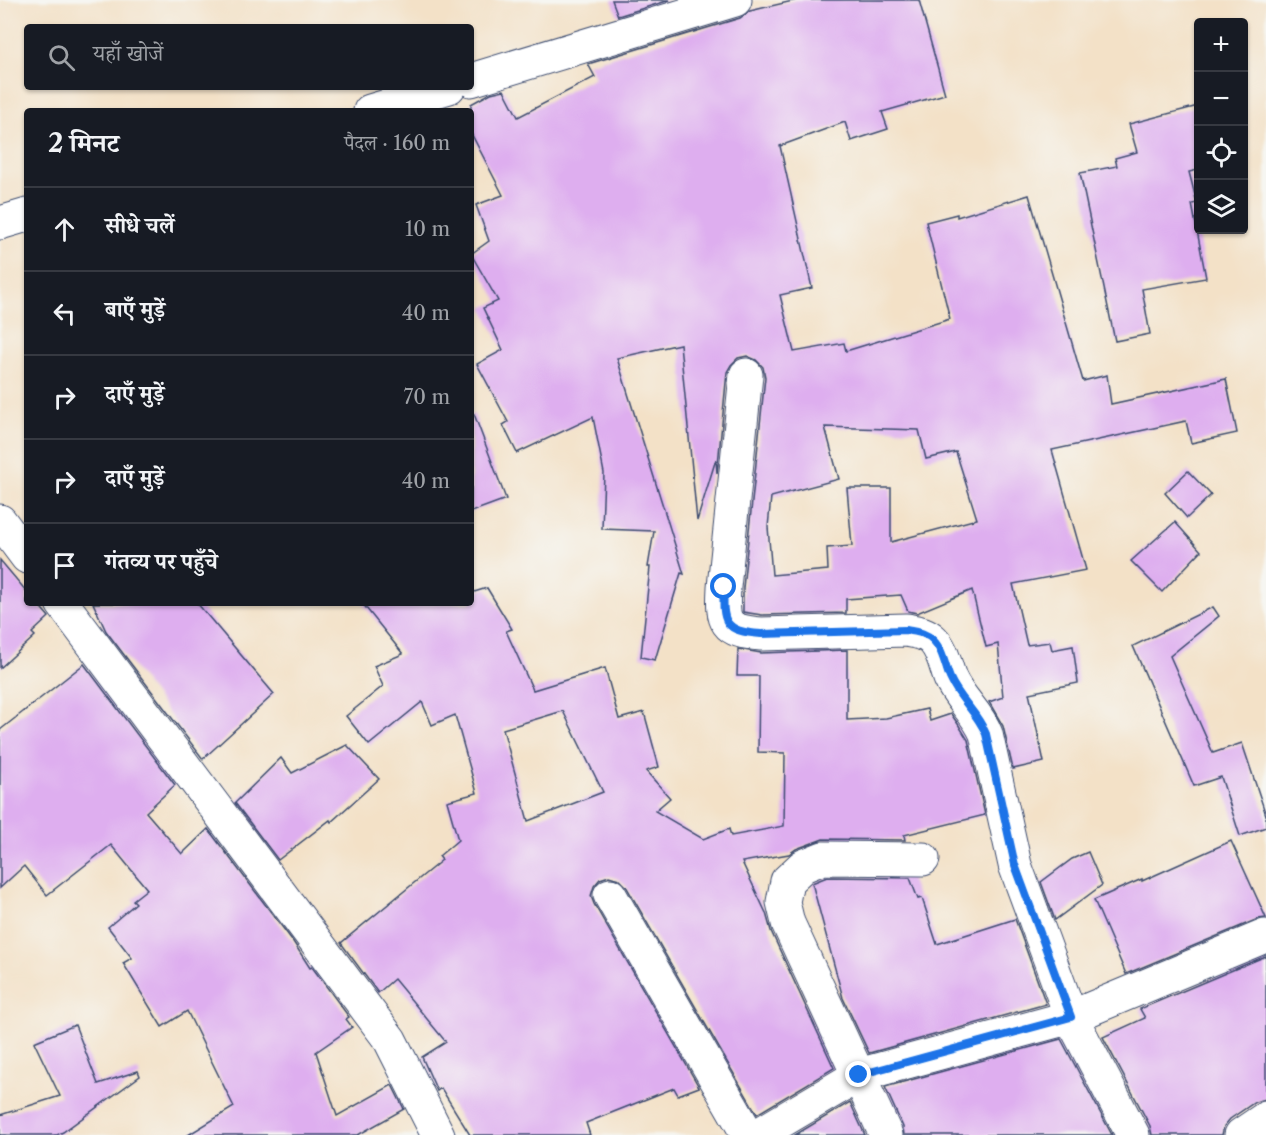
<!DOCTYPE html>
<html lang="hi">
<meta charset="utf-8">
<style>
body{margin:0;font-family:"Libre Caslon Text","Noto Serif Devanagari",serif;background:#20242c;color:#f1f3f6}
.controls{position:absolute;right:18px;top:18px;display:grid;overflow:hidden;border-radius:6px;box-shadow:0 2px 4px #0004}
.controls button{width:54px;height:54px;display:grid;place-items:center;padding:0;border:0;border-bottom:2px solid #363941;background:#171b24;color:#f1f3f6;font:30px sans-serif}
.stop{position:absolute;width:18px;height:18px;margin:-14px;border:4px solid #1a73e8;border-radius:50%;background:#fff}
.stop.end{background:#1a73e8;border-color:#fff;box-shadow:0 2px 6px #0008}
.list{margin:0;padding:0;list-style:none}
h2{display:flex;justify-content:space-between;align-items:center;height:78px;margin:0;padding:0 24px;font-size:26px}
h2 small{font-size:20px;font-weight:400;color:#9ea1a6}
.list li{display:grid;grid-template-columns:39px 1fr auto;gap:18px;align-items:center;box-sizing:border-box;height:84px;padding:0 24px;border-top:2px solid #363941}
.list b{display:block;font-size:22px;white-space:nowrap}
.list em{font-size:20px;font-style:normal;color:#9ea1a6}
.icon{flex:none;width:33px;height:33px;fill:none;stroke:currentColor;stroke-width:2;stroke-linecap:round;stroke-linejoin:round}
.map{position:relative;flex:none;width:1266px;height:1135px;overflow:hidden}
.search{position:absolute;background:#171b24;box-shadow:0 2px 4px #0004;left:24px;top:24px;width:450px;height:66px;display:flex;align-items:center;gap:15px;box-sizing:border-box;padding:0 21px;border-radius:6px;color:#9ea1a6;font-size:22px}
.panel{position:absolute;background:#171b24;box-shadow:0 2px 4px #0004;left:24px;top:108px;width:450px;height:498px;border-radius:6px}
.map>svg:first-child{display:block}
</style>
<div class="map">
<svg width="1266" height="1135" viewBox="0 0 1266 1135">
<rect width="100%" height="100%" fill="#f6f6f2"/>
<filter id="ink" filterUnits="userSpaceOnUse"><feTurbulence type="fractalNoise" baseFrequency=".0167" numOctaves="2"/><feDisplacementMap in="SourceGraphic" scale="12" xChannelSelector="R" yChannelSelector="G"/><feConvolveMatrix kernelMatrix="1 2 1 2 8 2 1 2 1" color-interpolation-filters="sRGB"/></filter>
<filter id="wash" filterUnits="userSpaceOnUse"><feTurbulence type="fractalNoise" baseFrequency=".008" numOctaves="4" result="noise"/><feDisplacementMap in="SourceGraphic" scale="24" xChannelSelector="R" yChannelSelector="G"/><feGaussianBlur stdDeviation="1.35" result="paint"/><feColorMatrix in="noise" values="0 0 0 0 0 0 0 0 0 0 0 0 0 0 0 0 0 1.4 0 .05"/><feComposite in="paint" operator="in"/></filter>
<g filter="url(#wash)">
<rect width="100%" height="100%" fill="#f3e1c7"/>
<g id="blocks">
<g fill="#deaeef" fill-rule="evenodd">
<path d="M612 0H670L618 16Z"/>
<path d="M797 0H919L945 94 882 112 888 129 851 141 845 122 780 146 812 288 780 295 794 352 844 343 846 351 950 319 926 222 957 214V217L1029 195 1083 381 1107 375 1111 404 1226 379 1237 433 1191 443 1186 421 1052 450 1086 570 1013 584 1027 645 1050 642 1052 650 1073 646 1078 683 1029 693 1044 762 1013 769 1003 726 989 702 1003 697 998 644 986 647 972 590 917 613 908 611 901 595 846 599V613L762 615 743 612V588L765 377 763 367 756 360 747 356 738 358 731 365 727 372 717 474 716 459 697 521 680 344 617 358 684 574 681 573 655 660 641 657 650 567H648L654 531 602 529 604 473 593 417 517 453 503 425 508 422 477 364 503 350 483 308 498 301 471 254 489 241 476 205 503 195 471 133V104L491 93 504 90 518 117 595 77 588 64 740 18 750 11ZM825 427 919 430 926 459 956 452 977 519 891 542V488H847L852 546 827 548 828 570 772 575 768 527 771 497 839 479Z"/>
<path d="M1198 106V170L1189 172 1197 203 1192 204 1206 278 1142 289 1150 334 1115 341 1080 173 1117 166 1115 158 1137 152 1129 124Z"/>
<path d="M474 414 506 499 471 512V415Z"/>
<path d="M1188 471 1211 495 1187 518 1165 493Z"/>
<path d="M1175 522 1201 551 1162 592 1131 561Z"/>
<path d="M0 560 27 592V603H37L49 617 32 633 35 636 0 668Z"/>
<path d="M487 588 512 629 506 631 533 690 605 668 619 719 644 712 659 767 646 771 670 798 655 811 703 839 729 829 731 836 784 826 785 753 758 752 759 676H737L738 649 761 653 847 650V720L886 718 927 709 930 721 951 714 958 724 968 740 985 815 904 835 905 840 823 839 796 849 789 854 742 862 766 913 771 931 834 1068 757 1114 626 886 619 879 609 876 600 879 594 886 591 896 594 904 699 1087 678 1095 674 1088 586 1123 590 1135H470L441 1088 437 1091 422 1057 446 1042 394 979 378 993 341 943 442 860 439 856 458 840 447 801 477 793 455 715 432 725 422 702 369 745 346 716 383 686 374 666 403 654 362 603H471V593ZM563 711 603 792 528 821 503 729Z"/>
<path d="M93 603H197L274 694 203 759 106 631Z"/>
<path d="M1213 607 1219 616 1170 656 1213 753 1242 743 1266 815V827L1240 836 1221 777 1194 786 1133 646Z"/>
<path d="M84 664 175 785 146 812 182 854 208 829 292 940 310 968 312 967 349 1017 346 1019 352 1027 316 1052 337 1116 392 1085 404 1109 358 1135H188L234 1107 187 1011 162 1027 123 963 132 958 108 927 136 903 133 900 147 889 111 845 47 895 24 866 0 888V730Z"/>
<path d="M347 745 379 779 331 822 330 820 278 860 235 803 281 758 292 773Z"/>
<path d="M1231 841 1266 918 1258 919 1126 974 1094 900 1142 879V881Z"/>
<path d="M1088 852 1102 885 1055 920 1041 882 1072 859Z"/>
<path d="M827 877 910 878 918 899 922 898 937 944 1015 919 1046 1004 869 1053 843 998 812 883Z"/>
<path d="M1266 956V1099L1255 1102 1230 1119 1224 1126 1222 1135H1152L1150 1126 1103 1037 1145 1018 1140 1009Z"/>
<path d="M75 1025 98 1084 138 1071 140 1076 63 1132 57 1135H0V1115L60 1096 34 1042Z"/>
<path d="M1061 1039 1112 1135H904L903 1127 885 1087Z"/>
<path d="M850 1102 865 1135H795Z"/>
</g>
</g>
</g>
<g filter="url(#ink)">
<use href="#blocks" fill-opacity="0" stroke="#3b4a6e" stroke-width="1.5"/>
<g fill="none" stroke-linecap="round" stroke-linejoin="round">
<defs>
<g id="minor">
<path d="M471 80 735 0"/>
<path d="M370 111 449 87"/>
<path d="M0 223 27 215"/>
<path d="M746 375 724 587C722 623 724 631 761 634L906 630C916 632 925 632 933 640 943 650 945 665 950 678 959 699 978 713 986 734L1015 865 1071 1017 1133 1135"/>
<path d="M0 521 27 557"/>
<path d="M62 603 390 1040 438 1135"/>
<path d="M610 895 748 1135"/>
<path d="M758 1135 859 1075 1071 1017 1265 936"/>
<path d="M886 1135 788 923 783 902 787 881 803 866 823 858 923 859"/>
<path d="M1241 1135 1266 1118"/>
</g>
</defs>
<use href="#minor" stroke="#3b4a6e" stroke-width="35"/>
<use href="#minor" stroke="#fff" stroke-width="33"/>
</g>
</g>
<g fill="none" stroke-linecap="round" stroke-linejoin="round" filter="url(#ink)">
<path stroke="#1a73e8" stroke-width="8" d="M724 587C722 623 724 631 761 634L906 630C916 632 925 632 933 640 943 650 945 666 950 678 959 699 978 713 986 734L1015 865 1071 1017 859 1075"/>
</g>
</svg>
<div class="controls">
<button>+</button>
<button>−</button>
<button><svg class="icon" aria-label="locate" viewBox="0 0 24 24"><circle cx="12" cy="12" r="6"/><path d="M12 2v4M12 18v4M2 12h4M18 12h4"/></svg></button>
<button><svg class="icon" aria-label="layers" viewBox="0 0 24 24"><path d="M12 4l9 5-9 5-9-5zM3 14l9 5 9-5"/></svg></button>
</div>
<div class="stop" style="left:724px;top:587px"></div>
<div class="stop end" style="left:859px;top:1075px"></div>
<div class="search"><svg class="icon" aria-label="search" viewBox="0 0 24 24"><circle cx="10" cy="10" r="6"/><path d="M15 15l6 6"/></svg>यहाँ खोजें</div>
<section class="panel">
<h2>2 मिनट<small>पैदल · 160 m</small></h2>
<ul class="list">
<li><svg class="icon" aria-label="ahead" viewBox="0 0 24 24"><path d="M12 20V5M6 11l6-6 6 6"/></svg><div><b>सीधे चलें</b></div><em>10 m</em></li>
<li><svg class="icon" aria-label="left" viewBox="0 0 24 24"><path d="M17 20v-9H6M10 6l-5 5 5 5"/></svg><div><b>बाएँ मुड़ें</b></div><em>40 m</em></li>
<li><svg class="icon" aria-label="right" viewBox="0 0 24 24"><path d="M7 20v-9h11M14 6l5 5-5 5"/></svg><div><b>दाएँ मुड़ें</b></div><em>70 m</em></li>
<li><svg class="icon" aria-label="right" viewBox="0 0 24 24"><path d="M7 20v-9h11M14 6l5 5-5 5"/></svg><div><b>दाएँ मुड़ें</b></div><em>40 m</em></li>
<li><svg class="icon" aria-label="arrive" viewBox="0 0 24 24"><path d="M6 21V4h12l-3 4 3 4H6"/></svg><div><b>गंतव्य पर पहुँचे</b></div></li>
</ul>
</section>
</div>
